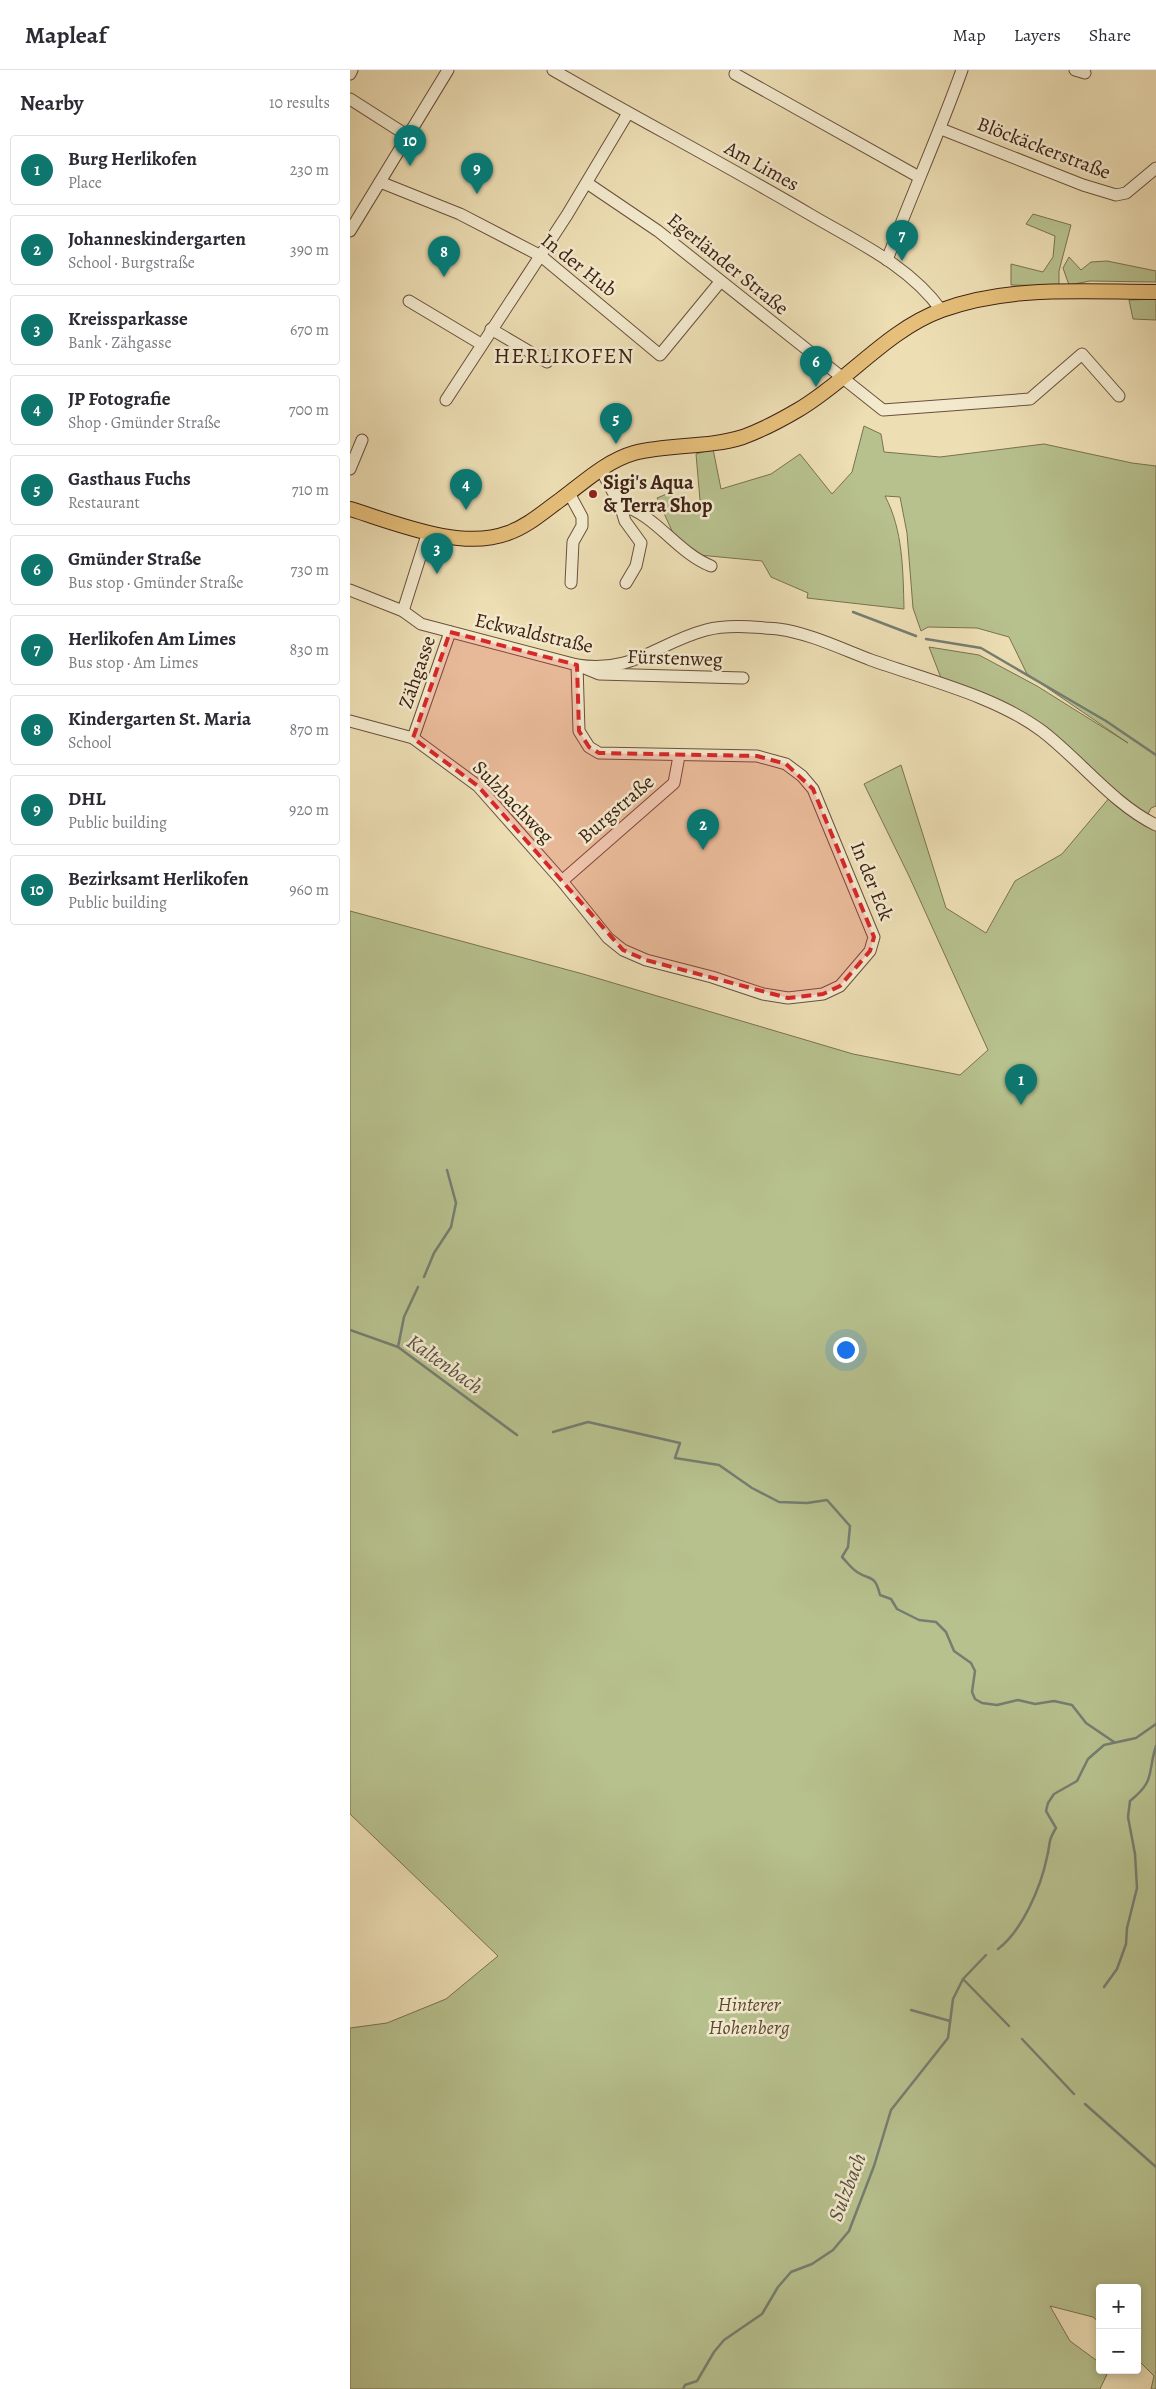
<!DOCTYPE html>
<meta charset="utf-8">
<style>
body{margin:0;font-family:Alegreya,serif;background:#f7f7f7;color:#2b2b33}
.controls{position:absolute;right:15px;bottom:15px;display:grid;overflow:hidden;border-radius:5px;box-shadow:0 2px 8px #0003}
.controls button{width:45px;height:45px;display:grid;place-items:center;padding:0;border:0;border-bottom:1px solid #e1e1e2;background:#fff;color:#2b2b33;font:25px sans-serif}
.you{position:absolute;left:495px;top:1279px;width:18px;height:18px;margin:-12px;border:4px solid #fff;border-radius:50%;background:#1a73e8;box-shadow:0 0 0 8px #1a73e833}
.badge{display:grid;place-items:center;width:32px;height:32px;border-radius:50%;background:#0f766e;color:#fff;font-size:16px;font-weight:700}
.pin{position:absolute;translate:-50% -41px;filter:drop-shadow(0 1px 2px #0008)}
.pin::after{content:'';position:absolute;top:26px;width:18px;height:15px;background:inherit;clip-path:polygon(0 0,100% 0,50% 100%)}
.list{margin:0;padding:0;list-style:none}
h2{display:flex;justify-content:space-between;align-items:center;height:65px;margin:0;padding:0 20px;font-size:21px}
h2 small{font-size:16px;font-weight:400;color:#7c7c81}
.list li{display:grid;grid-template-columns:32px 1fr auto;gap:15px;align-items:center;box-sizing:border-box;height:70px;margin:0 10px 10px;padding:0 10px;border:1px solid #e1e1e2;border-radius:5px}
.list b{display:block;font-size:19px;white-space:nowrap}
.list p{margin:0;font-size:16px;white-space:nowrap;color:#7c7c81}
.list em{font-size:16px;font-style:normal;color:#7c7c81}
.map{position:relative;flex:none;width:806px;height:2319px;overflow:hidden}
header{display:flex;align-items:center;gap:30px;box-sizing:border-box;height:70px;padding:0 25px;background:#fff;border-bottom:1px solid #e1e1e2}
header strong{font-size:24px}
nav{display:flex;gap:28px;margin-inline-start:auto;font-size:18px}
main{display:flex}
aside{flex:1;background:#fff}
.map>svg:first-child{display:block}
</style>
<header>
<strong>Mapleaf</strong>
<nav><a>Map</a><a>Layers</a><a>Share</a></nav>
</header>
<main>
<aside>
<h2>Nearby<small>10 results</small></h2>
<ul class="list">
<li><span class="badge">1</span><div><b>Burg Herlikofen</b><p>Place</p></div><em>230 m</em></li>
<li><span class="badge">2</span><div><b>Johanneskindergarten</b><p>School · Burgstraße</p></div><em>390 m</em></li>
<li><span class="badge">3</span><div><b>Kreissparkasse</b><p>Bank · Zähgasse</p></div><em>670 m</em></li>
<li><span class="badge">4</span><div><b>JP Fotografie</b><p>Shop · Gmünder Straße</p></div><em>700 m</em></li>
<li><span class="badge">5</span><div><b>Gasthaus Fuchs</b><p>Restaurant</p></div><em>710 m</em></li>
<li><span class="badge">6</span><div><b>Gmünder Straße</b><p>Bus stop · Gmünder Straße</p></div><em>730 m</em></li>
<li><span class="badge">7</span><div><b>Herlikofen Am Limes</b><p>Bus stop · Am Limes</p></div><em>830 m</em></li>
<li><span class="badge">8</span><div><b>Kindergarten St. Maria</b><p>School</p></div><em>870 m</em></li>
<li><span class="badge">9</span><div><b>DHL</b><p>Public building</p></div><em>920 m</em></li>
<li><span class="badge">10</span><div><b>Bezirksamt Herlikofen</b><p>Public building</p></div><em>960 m</em></li>
</ul>
</aside>
<div class="map">
<svg width="806" height="2319" viewBox="0 0 806 2319">
<rect width="100%" height="100%" fill="#eddeb4"/>
<filter id="stains"><feTurbulence type="fractalNoise" baseFrequency=".004" numOctaves="4"/><feColorMatrix values="0 0 0 0 .2 0 0 0 0 .09 0 0 0 0 .02 0 0 0 .5 -.17"/></filter>
<radialGradient id="worn" r=".72"><stop offset=".6" stop-color="#630" stop-opacity="0"/><stop offset="1" stop-color="#630" stop-opacity=".3"/></radialGradient>
<g fill="#b7c18e" stroke="#7a7152">
<path d="M683 144 721 155 709 201V216L661 215V194L693 202 703 187 705 166 676 154Z"/>
<path d="M719 187 731 200 741 192 757 191 806 201V212L740 211 719 215 713 198Z"/>
<path d="M806 229V250L783 249 779 230Z"/>
<path d="M514 356 531 364 534 382 590 387 694 374 782 393 806 396V736L801 738 797 746 695 663 593 613 579 577 629 585 687 616 778 673 677 604 659 567 627 558 578 557 571 561 563 538 557 463 550 427 535 426C553 460 553 500 554 539L457 528 458 523 421 507 412 491 349 485 323 463 307 428 319 423 328 438 350 430 346 384 363 379 371 419 421 404 450 384 482 424 502 402Z"/>
<path d="M551 695 596 838 636 863 665 811 712 784 760 727 806 759V2319H801L804 2306 787 2289V2218H750V2253L743 2247 700 2236 720 2271 750 2293V2300H759L750 2319H0V1958L37 1953 96 1929 148 1886 0 1744V841L233 904 503 984 610 1005 638 980 559 806 514 714Z"/>
</g>
<g fill="none" stroke-linecap="round" stroke-linejoin="round">
<g stroke="#757e71" stroke-width="2.5">
<path d="M503 542 566 566"/>
<path d="M576 569 631 578 756 651 806 685"/>
<path d="M74 1207 84 1183 101 1157 106 1133 97 1100"/>
<path d="M0 1260 48 1277 167 1365"/>
<path d="M48 1277 54 1247 68 1217"/>
<path d="M203 1362 238 1352 330 1373 325 1388 369 1395 402 1418 429 1432 457 1433 477 1430 500 1456 498 1477 492 1487C497 1492 501 1498 507 1502 521 1511 525 1504 530 1525L541 1529 547 1539 569 1550 586 1552 596 1562 604 1581 621 1593 625 1601 622 1622 625 1629 632 1633 647 1635 668 1630 685 1634 704 1631 722 1635 736 1653 764 1672"/>
<path d="M648 1879C672 1861 691 1817 697 1787 701 1772 697 1773 706 1758L696 1741 698 1733 704 1724 727 1711 738 1689 754 1675 786 1668 806 1654"/>
<path d="M613 1909 659 1956"/>
<path d="M754 1917 767 1899 776 1874 777 1858 787 1818 785 1784 778 1747 780 1731C806 1710 797 1704 806 1676"/>
<path d="M561 1940 600 1951"/>
<path d="M672 1969 724 2024"/>
<path d="M735 2034 806 2097"/>
<path d="M333 2319 335 2315 347 2311 364 2282 374 2270 412 2244 428 2217 441 2202 462 2194 483 2180 499 2161 524 2096 541 2040 598 1968 603 1929 613 1909 636 1885"/>
</g>
<defs>
<g id="minor">
<path d="M203 0C288 49 376 95 461 145 507 172 560 196 591 240"/>
<path d="M725 0 735 3"/>
<path d="M0 4 2 0"/>
<path d="M385 4 569 107"/>
<path d="M0 29 58 66"/>
<path d="M591 59 733 115 766 125 776 123 806 98"/>
<path d="M30 112 110 144 191 186 310 285 370 212"/>
<path d="M237 113 308 161 533 340 680 329 732 284 769 326"/>
<path d="M0 161 98 0"/>
<path d="M537 190C561 126 589 64 612 0"/>
<path d="M59 231 131 274"/>
<path d="M141 259 197 292"/>
<path d="M96 330 217 145 278 43"/>
<path d="M0 399 12 370"/>
<path d="M251 400 270 435C306 444 326 482 361 496"/>
<path d="M219 423 232 447V456L223 472 221 513"/>
<path d="M270 435 275 451 291 473 286 496 276 513"/>
<path d="M0 520 53 541 71 554 227 595C283 604 307 573 356 560 378 554 405 557 428 559 459 563 492 579 521 590 577 610 645 626 692 661 730 690 763 734 806 755"/>
<path d="M53 541 78 462"/>
<path d="M0 651 63 668 128 716 212 811 258 868 273 880 296 890 362 907 413 924 438 928 473 924 490 916 520 881 524 867 463 719 452 706 436 694 407 686 249 683 239 677 229 661 227 595 249 604 393 608"/>
<path d="M63 668 100 562"/>
<path d="M212 811 324 713 329 686"/>
</g>
<path id="major" d="M0 439C46 453 111 481 158 463 178 456 193 442 210 430 233 413 256 391 284 383 319 374 358 378 393 367 412 360 431 350 448 340 499 310 537 260 592 240 660 215 735 222 806 222"/>
</defs>
<use href="#minor" stroke="#6a503d" stroke-width="13"/>
<use href="#major" stroke="#3e2115" stroke-width="16"/>
<use href="#minor" stroke="#f3eace" stroke-width="11"/>
<use href="#major" stroke="#e6bf7a" stroke-width="14"/>
</g>
<path fill="#d62828" fill-opacity="0.2" stroke="#d62828" stroke-width="4" stroke-dasharray="10 6" stroke-linejoin="round" d="M100 562 227 595 229 661 239 677 249 683 407 686 436 694 463 719 524 867 520 881 490 916 473 924 438 928 296 890 273 880 128 716 63 668Z"/>
<circle fill="#8f2418" stroke="#f3eace" stroke-width="2" cx="243" cy="424" r="5"/>
<g text-anchor="middle" dominant-baseline="central" stroke-width="5" stroke-linejoin="round" paint-order="stroke">
<g font-size="20" fill="#3e2115" stroke="#f3eace">
<text transform="translate(694 78) rotate(21)">Blöckäckerstraße</text>
<text transform="translate(412 96) rotate(29)">Am Limes</text>
<text transform="translate(378 194) rotate(39)">Egerländer Straße</text>
<text transform="translate(229 195) rotate(38)">In der Hub</text>
<text transform="translate(184 563) rotate(13)">Eckwaldstraße</text>
<text transform="translate(325 588) rotate(2)">Fürstenweg</text>
<text transform="translate(67 602) rotate(-71)">Zähgasse</text>
<text transform="translate(163 732) rotate(46)">Sulzbachweg</text>
<text transform="translate(266 739) rotate(-41)">Burgstraße</text>
<text transform="translate(522 811) rotate(68)">In der Eck</text>
</g>
<g font-size="20" font-weight="bold" fill="#3e2115" stroke="#f3eace" text-anchor="start">
<text x="253" y="412">Sigi's Aqua<tspan x="253" dy="23">&amp; Terra Shop</tspan></text>
</g>
<g font-size="20" font-style="italic" fill="#5c4933" stroke="#f3eace">
<text x="399" y="1934">Hinterer<tspan x="399" dy="23">Hohenberg</tspan></text>
</g>
<g font-size="21" font-style="italic" fill="#595043" stroke="#f3eace">
<text transform="translate(95 1294) rotate(35)">Kaltenbach</text>
<text transform="translate(497 2117) rotate(-69)">Sulzbach</text>
</g>
<g font-size="22" letter-spacing="1" fill="#3e2115" stroke="#f3eace">
<text x="214" y="286">HERLIKOFEN</text>
</g>
</g>
<rect width="100%" height="100%" filter="url(#stains)"/>
<rect width="100%" height="100%" fill="url(#worn)"/>
</svg>
<div class="controls">
<button>+</button>
<button>−</button>
</div>
<div class="you"></div>
<div class="pin badge" style="left:671px;top:1035px">1</div>
<div class="pin badge" style="left:353px;top:780px">2</div>
<div class="pin badge" style="left:87px;top:504px">3</div>
<div class="pin badge" style="left:116px;top:440px">4</div>
<div class="pin badge" style="left:266px;top:374px">5</div>
<div class="pin badge" style="left:466px;top:317px">6</div>
<div class="pin badge" style="left:552px;top:191px">7</div>
<div class="pin badge" style="left:94px;top:207px">8</div>
<div class="pin badge" style="left:127px;top:124px">9</div>
<div class="pin badge" style="left:60px;top:96px">10</div>
</div>
</main>
